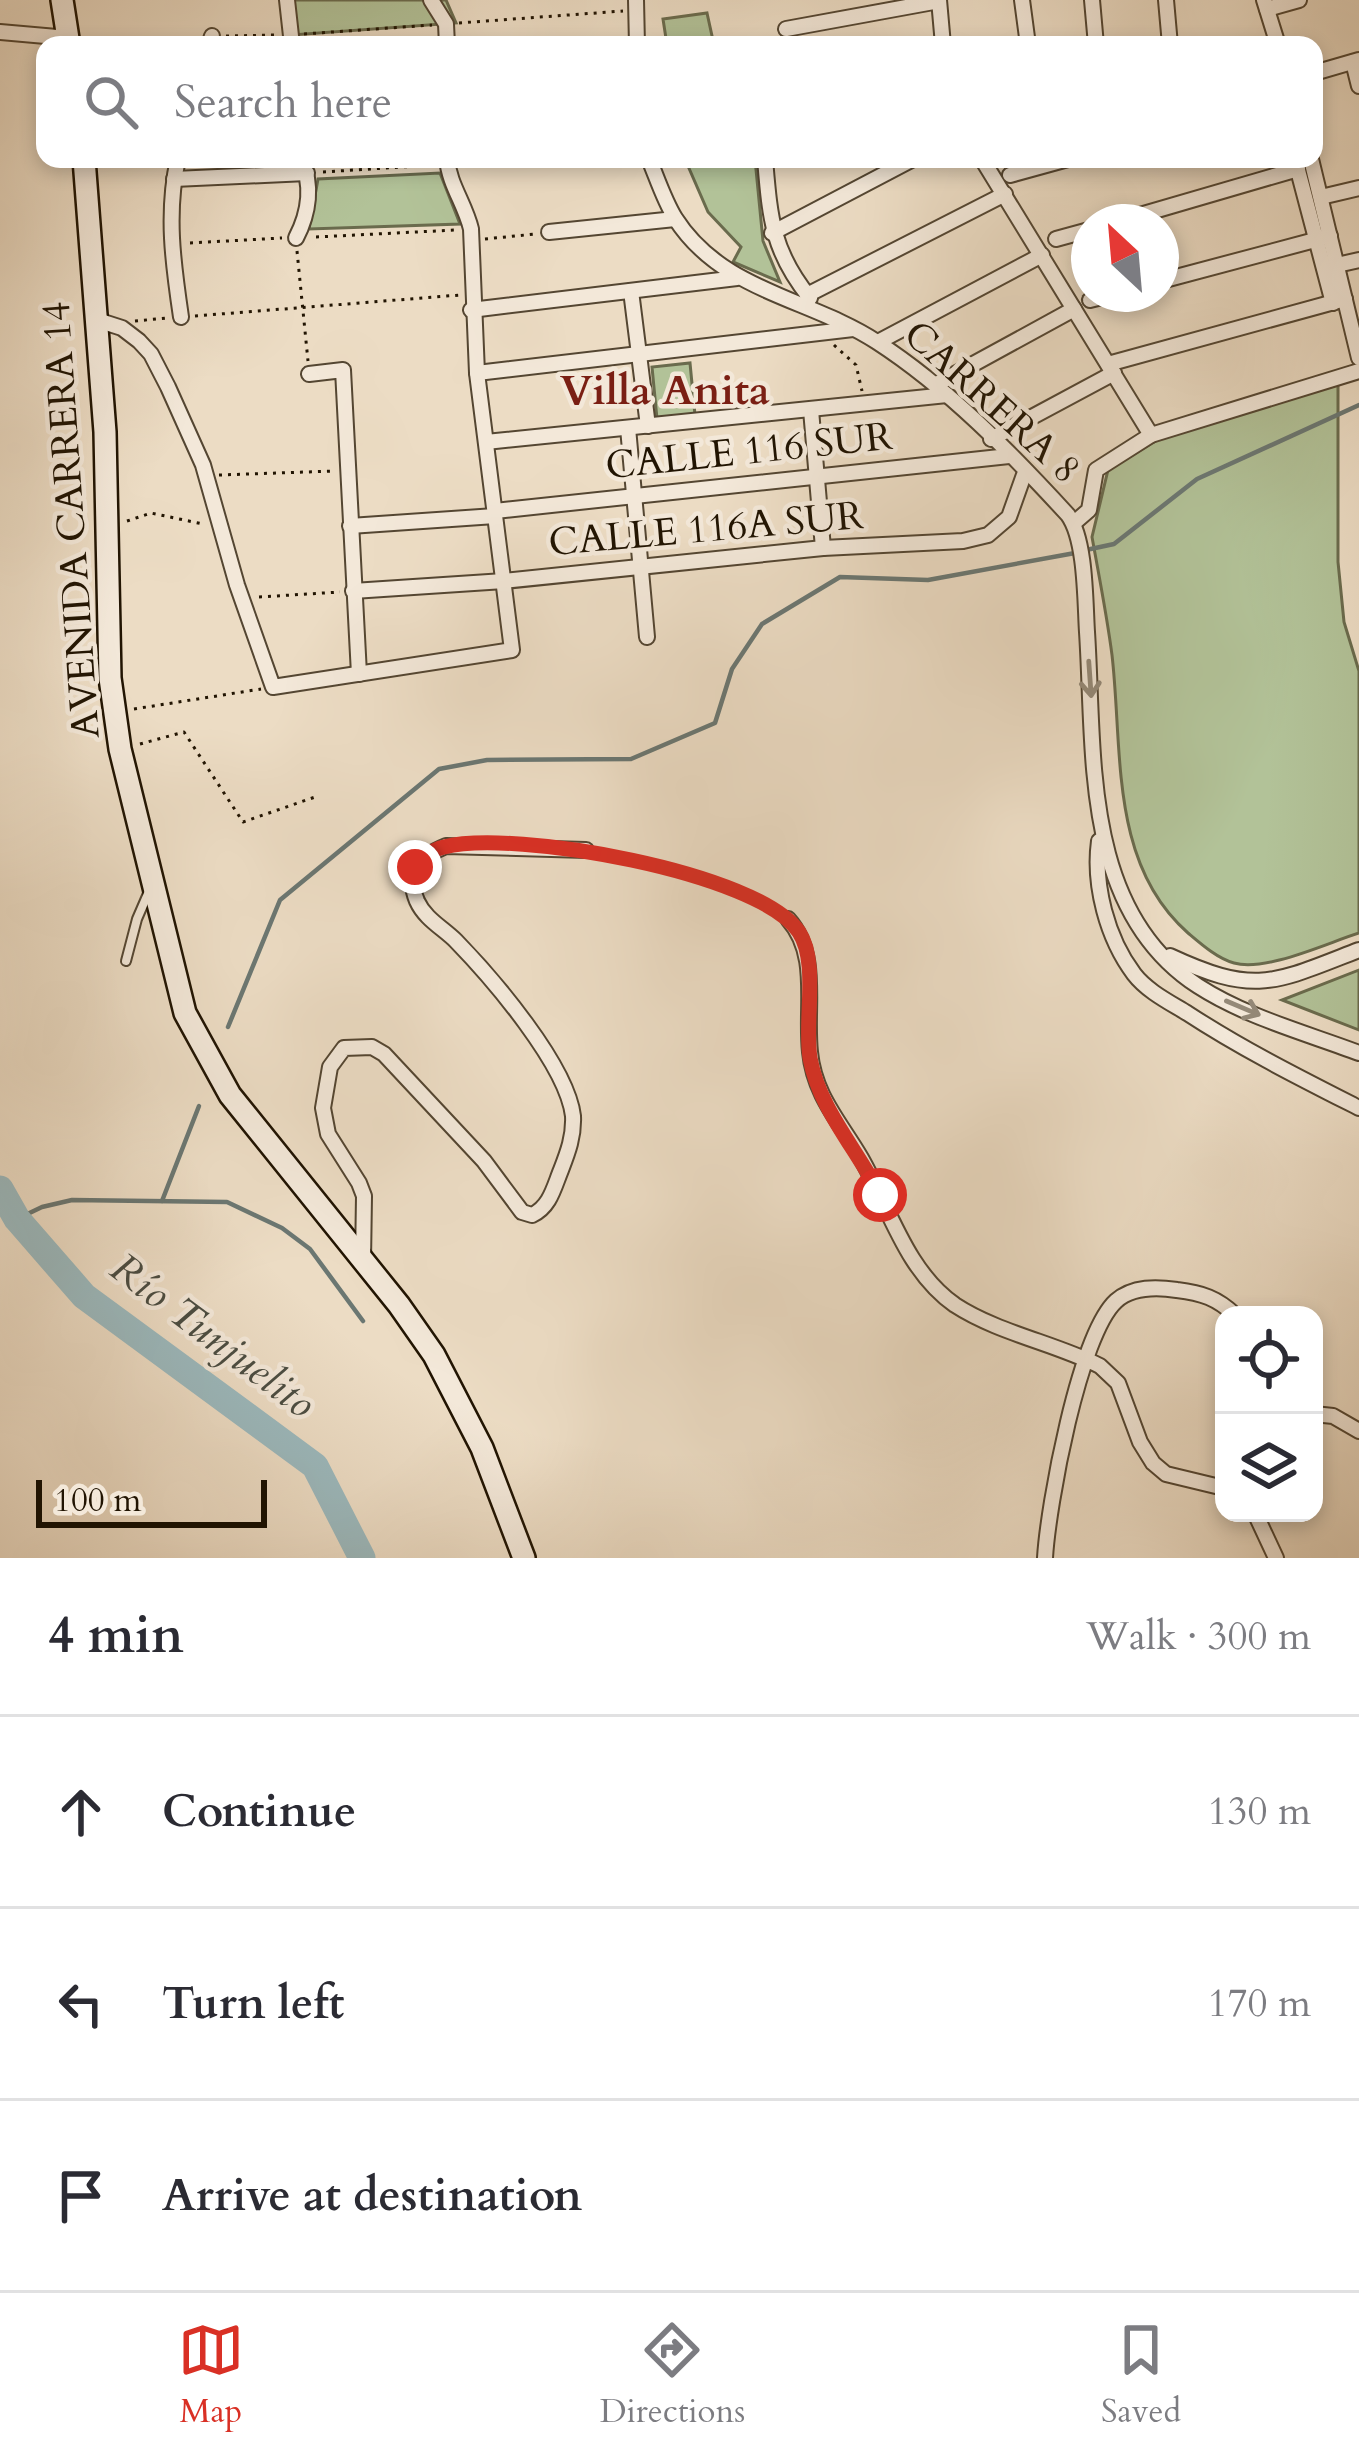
<!DOCTYPE html>
<meta charset="utf-8">
<style>
body{margin:0;font-family:Cardo,serif;background:#f7f7f7;color:#2b2b33}
.controls{position:absolute;right:36px;bottom:36px;display:grid;overflow:hidden;border-radius:24px;box-shadow:0 6px 18px #0003}
.controls button{width:108px;height:108px;display:grid;place-items:center;padding:0;border:0;border-bottom:3px solid #e1e1e2;background:#fff;color:#2b2b33;font:60px sans-serif}
.compass{position:absolute;left:1071px;top:204px;width:108px;height:108px;border-radius:50%;background:#fff;box-shadow:0 6px 18px #0003;rotate:334deg}
.scale{position:absolute;left:36px;bottom:30px;width:231px;box-sizing:border-box;padding-left:12px;border:6px solid #211402;border-top:0;font-size:33px;line-height:42px;white-space:nowrap;color:#211402;-webkit-text-stroke:9px #f3e8d9;paint-order:stroke}
.stop{position:absolute;width:36px;height:36px;margin:-27px;border:9px solid #d93025;border-radius:50%;background:#fff}
.stop.end{background:#d93025;border-color:#fff;box-shadow:0 3px 12px #0008}
.list{margin:0;padding:0;list-style:none}
h2{display:flex;justify-content:space-between;align-items:center;height:156px;margin:0;padding:0 48px;font-size:51px}
h2 small{font-size:39px;font-weight:400;color:#7c7c81}
.list li{display:grid;grid-template-columns:78px 1fr auto;gap:36px;align-items:center;box-sizing:border-box;height:192px;padding:0 48px;border-top:3px solid #e1e1e2}
.list b{display:block;font-size:45px;white-space:nowrap}
.list em{font-size:39px;font-style:normal;color:#7c7c81}
.icon{flex:none;width:66px;height:66px;fill:none;stroke:currentColor;stroke-width:2;stroke-linecap:round;stroke-linejoin:round}
.map{position:relative;flex:none;width:1359px;height:1558px;overflow:hidden}
.search{position:absolute;background:#fff;box-shadow:0 6px 18px #0003;left:36px;right:36px;top:36px;height:132px;display:flex;align-items:center;gap:30px;box-sizing:border-box;padding:0 42px;border-radius:24px;color:#7c7c81;font-size:45px}
.sheet{height:732px;background:#fff}
nav{display:flex;justify-content:space-around;align-items:center;box-sizing:border-box;height:168px;border-top:3px solid #e1e1e2;background:#fff;font-size:33px;color:#7c7c81}
nav a{display:grid;justify-items:center;gap:6px}
nav .on{color:#d93025}
.map>svg:first-child{display:block}
</style>
<div class="map">
<svg width="1359" height="1558" viewBox="0 0 1359 1558">
<rect width="100%" height="100%" fill="#ecdcc4"/>
<filter id="stains"><feTurbulence type="fractalNoise" baseFrequency=".00167" numOctaves="4"/><feColorMatrix values="0 0 0 0 .2 0 0 0 0 .09 0 0 0 0 .02 0 0 0 .5 -.17"/></filter>
<radialGradient id="worn" r=".72"><stop offset=".6" stop-color="#630" stop-opacity="0"/><stop offset="1" stop-color="#630" stop-opacity=".3"/></radialGradient>
<g fill="#b2c298" stroke="#6a6b4d" stroke-width="3">
<path d="M287 0H446L456 23 292 35Z"/>
<path d="M707 13 714 45H667L663 19Z"/>
<path d="M685 159H755L763 241 780 282 733 262 741 247 708 212Z"/>
<path d="M440 173 460 224 309 229 318 179Z"/>
<path d="M690 363 695 415 657 419 652 367Z"/>
<path d="M1338 384V562L1344 622 1359 671V933C1327 943 1266 972 1234 963 1218 959 1201 944 1188 933 1109 864 1123 750 1112 655 1107 616 1099 576 1092 537L1108 470 1162 437Z"/>
<path d="M1359 970V1030L1282 1000Z"/>
</g>
<g fill="none" stroke-linecap="round" stroke-linejoin="round">
<g stroke="#6b7772" stroke-width="4.5">
<path d="M1086 550 1114 544 1197 479 1359 405"/>
<path d="M228 1027 280 900 439 769 487 760 631 759 715 723 732 669 762 624 840 577 928 580 1075 553"/>
<path d="M162 1201 199 1106"/>
<path d="M17 1219 42 1207 72 1200 227 1202 282 1228 310 1249 363 1321"/>
</g>
<path stroke="#9cb9bd" stroke-width="27" d="M0 1189 17 1219 84 1296 315 1466 362 1558"/>
<defs>
<path id="service" d="M126 961 137 919 150 889"/>
<g id="minor">
<path d="M287 0 292 45"/>
<path d="M431 0 446 24 447 45"/>
<path d="M636 0 637 45"/>
<path d="M939 0 943 45"/>
<path d="M1022 0 1028 45"/>
<path d="M1092 0 1096 45"/>
<path d="M1166 0 1170 45"/>
<path d="M1264 0 1278 45"/>
<path d="M1267 9 1299 0"/>
<path d="M786 29 939 1"/>
<path d="M0 32 68 38"/>
<path d="M209 45 212 36"/>
<path d="M1353 62 1359 86"/>
<path d="M1314 73 1359 60"/>
<path d="M178 159C166 213 173 263 181 317"/>
<path d="M649 159C657 178 664 200 675 218 722 292 810 298 877 342 948 388 1011 453 1068 515 1086 540 1085 601 1087 632 1095 753 1081 910 1198 986 1246 1017 1306 1033 1359 1053"/>
<path d="M765 159C770 218 772 251 810 298"/>
<path d="M982 159 1151 435"/>
<path d="M1295 159 1333 303"/>
<path d="M1311 159 1359 358"/>
<path d="M1010 175 1068 159"/>
<path d="M174 179 307 173"/>
<path d="M1321 197 1359 188"/>
<path d="M1116 222 1298 169"/>
<path d="M549 232 675 219"/>
<path d="M772 233 913 159"/>
<path d="M296 238C309 213 313 185 301 159"/>
<path d="M1056 239 1089 230"/>
<path d="M1337 265 1359 260"/>
<path d="M1161 281 1330 236"/>
<path d="M631 291 648 426"/>
<path d="M807 295 1005 194"/>
<path d="M1090 300 1114 294"/>
<path d="M471 310 737 278"/>
<path d="M94 319 122 328 139 341 151 354 168 387 203 465 237 585 273 687 512 650 477 373 471 229C465 204 449 184 447 159"/>
<path d="M878 342 1042 255"/>
<path d="M1108 364 1345 299"/>
<path d="M477 373 853 329"/>
<path d="M309 374 343 370 359 674"/>
<path d="M935 385 1074 309"/>
<path d="M811 410 823 548"/>
<path d="M628 428 647 637"/>
<path d="M991 439 1114 373"/>
<path d="M486 442 947 395"/>
<path d="M495 511 1009 456"/>
<path d="M1074 523 1089 510 1096 470 1151 435 1359 371"/>
<path d="M350 526 495 516"/>
<path d="M353 591 504 581 823 548 963 541 988 535 1009 517 1025 472"/>
<path d="M1099 841C1093 885 1107 938 1134 974 1147 991 1169 1002 1187 1013 1242 1049 1300 1078 1359 1108"/>
<path d="M788 919C820 955 805 1006 810 1052 814 1095 840 1122 861 1158 889 1207 906 1271 955 1305 998 1333 1054 1343 1100 1366L1118 1383 1140 1442 1153 1463 1166 1474 1224 1488"/>
<path d="M1170 956C1256 996 1274 983 1359 950"/>
<path d="M363 1261 364 1196 359 1183 328 1134 323 1108 330 1067 344 1048 372 1047 384 1054 484 1161 522 1212 532 1215C550 1207 554 1187 561 1170 568 1152 574 1136 573 1116 567 1065 492 978 456 941 443 928 425 919 417 901 405 872 421 856 446 846L586 850"/>
<path d="M1314 1414 1333 1416 1359 1431"/>
<path d="M1255 1513 1276 1558"/>
<path d="M1045 1558C1048 1506 1079 1335 1116 1301 1133 1286 1157 1287 1177 1290 1202 1293 1217 1298 1235 1315"/>
</g>
<g id="secondary">
<path d="M62 0 69 45"/>
<path d="M84 159 105 432 110 678 120 749 185 1013 230 1095 399 1305 434 1355 482 1448 524 1558"/>
</g>
</defs>
<use href="#service" stroke="#544632" stroke-width="12"/>
<use href="#minor" stroke="#544632" stroke-width="18"/>
<use href="#secondary" stroke="#211402" stroke-width="26"/>
<g stroke="#211402" stroke-width="3" stroke-dasharray="3 6" stroke-linecap="butt">
<path d="M459 23 623 11"/>
<path d="M304 34 432 25"/>
<path d="M226 36 276 35"/>
<path d="M461 163 525 159"/>
<path d="M323 172 433 165"/>
<path d="M316 237 456 230"/>
<path d="M485 239 535 234"/>
<path d="M190 243 282 238"/>
<path d="M297 251 308 361"/>
<path d="M195 316 460 295"/>
<path d="M135 321 167 318"/>
<path d="M834 345 856 365 862 391"/>
<path d="M219 475 335 471"/>
<path d="M127 521 151 513 203 524"/>
<path d="M259 597 340 592"/>
<path d="M134 709 261 689"/>
<path d="M140 744 184 732 243 822 318 796"/>
<path d="M599 853 673 867 776 913"/>
</g>
<use href="#service" stroke="#f3e8d9" stroke-width="8"/>
<use href="#minor" stroke="#f3e8d9" stroke-width="14"/>
<use href="#secondary" stroke="#f3e8d9" stroke-width="21"/>
</g>
<defs><path id="oneway-shaft" d="M-6 0H5M1.5-3L5.5 0L1.5 3" fill="none" stroke-width="1.6" stroke-linecap="round" stroke-linejoin="round" transform="scale(3)"/></defs>
<g stroke="#948978">
<use href="#oneway-shaft" transform="translate(1090 679) rotate(86)"/>
<use href="#oneway-shaft" transform="translate(1243 1008) rotate(23)"/>
</g>
<g fill="none" stroke-linecap="round" stroke-linejoin="round">
<path stroke="#d93025" stroke-width="15" d="M415 867C423 856 431 850 444 847 513 829 759 872 799 932 819 962 804 1021 810 1058 819 1109 857 1149 880 1195"/>
</g>
<g text-anchor="middle" dominant-baseline="central" stroke-width="9" stroke-linejoin="round" paint-order="stroke">
<g font-size="39" fill="#211402" stroke="#f3e8d9">
<text transform="translate(992 402) rotate(42)">CARRERA 8</text>
<text transform="translate(749 451) rotate(-6)">CALLE 116 SUR</text>
<text transform="translate(71 520) rotate(-94)">AVENIDA CARRERA 14</text>
<text transform="translate(706 529) rotate(-5)">CALLE 116A SUR</text>
</g>
<g font-size="42" font-weight="bold" fill="#7a1f14" stroke="#f3e8d9">
<text x="665" y="390">Villa Anita</text>
</g>
<g font-size="42" font-style="italic" fill="#4c4e43" stroke="#f3e8d9">
<text transform="translate(213 1336) rotate(37)">Río Tunjuelito</text>
</g>
</g>
<rect width="100%" height="100%" filter="url(#stains)"/>
<rect width="100%" height="100%" fill="url(#worn)"/>
</svg>
<div class="controls">
<button><svg class="icon" aria-label="locate" viewBox="0 0 24 24"><circle cx="12" cy="12" r="6"/><path d="M12 2v4M12 18v4M2 12h4M18 12h4"/></svg></button>
<button><svg class="icon" aria-label="layers" viewBox="0 0 24 24"><path d="M12 4l9 5-9 5-9-5zM3 14l9 5 9-5"/></svg></button>
</div>
<svg class="compass" viewBox="-18 -18 36 36"><path d="M0-13l5 13h-10z" fill="#e53935"/><path d="M0 13l5-13h-10z" fill="#7c7c81"/></svg>
<div class="scale">100 m</div>
<div class="stop" style="left:880px;top:1195px"></div>
<div class="stop end" style="left:415px;top:867px"></div>
<div class="search"><svg class="icon" aria-label="search" viewBox="0 0 24 24"><circle cx="10" cy="10" r="6"/><path d="M15 15l6 6"/></svg>Search here</div>
</div>
<section class="sheet">
<h2>4 min<small>Walk · 300 m</small></h2>
<ul class="list">
<li><svg class="icon" aria-label="ahead" viewBox="0 0 24 24"><path d="M12 20V5M6 11l6-6 6 6"/></svg><div><b>Continue</b></div><em>130 m</em></li>
<li><svg class="icon" aria-label="left" viewBox="0 0 24 24"><path d="M17 20v-9H6M10 6l-5 5 5 5"/></svg><div><b>Turn left</b></div><em>170 m</em></li>
<li><svg class="icon" aria-label="arrive" viewBox="0 0 24 24"><path d="M6 21V4h12l-3 4 3 4H6"/></svg><div><b>Arrive at destination</b></div></li>
</ul>
</section>
<nav>
<a class="on"><svg class="icon" aria-label="map" viewBox="0 0 24 24"><path d="M3 6l6-2 6 2 6-2v14l-6 2-6-2-6 2zM9 4v14M15 6v14"/></svg>Map</a>
<a><svg class="icon" aria-label="directions" viewBox="0 0 24 24"><path d="M12 3l9 9-9 9-9-9zM9 14v-3h6M13 9l2 2-2 2"/></svg>Directions</a>
<a><svg class="icon" aria-label="saved" viewBox="0 0 24 24"><path d="M7 4h10v16l-5-4-5 4z"/></svg>Saved</a>
</nav>
